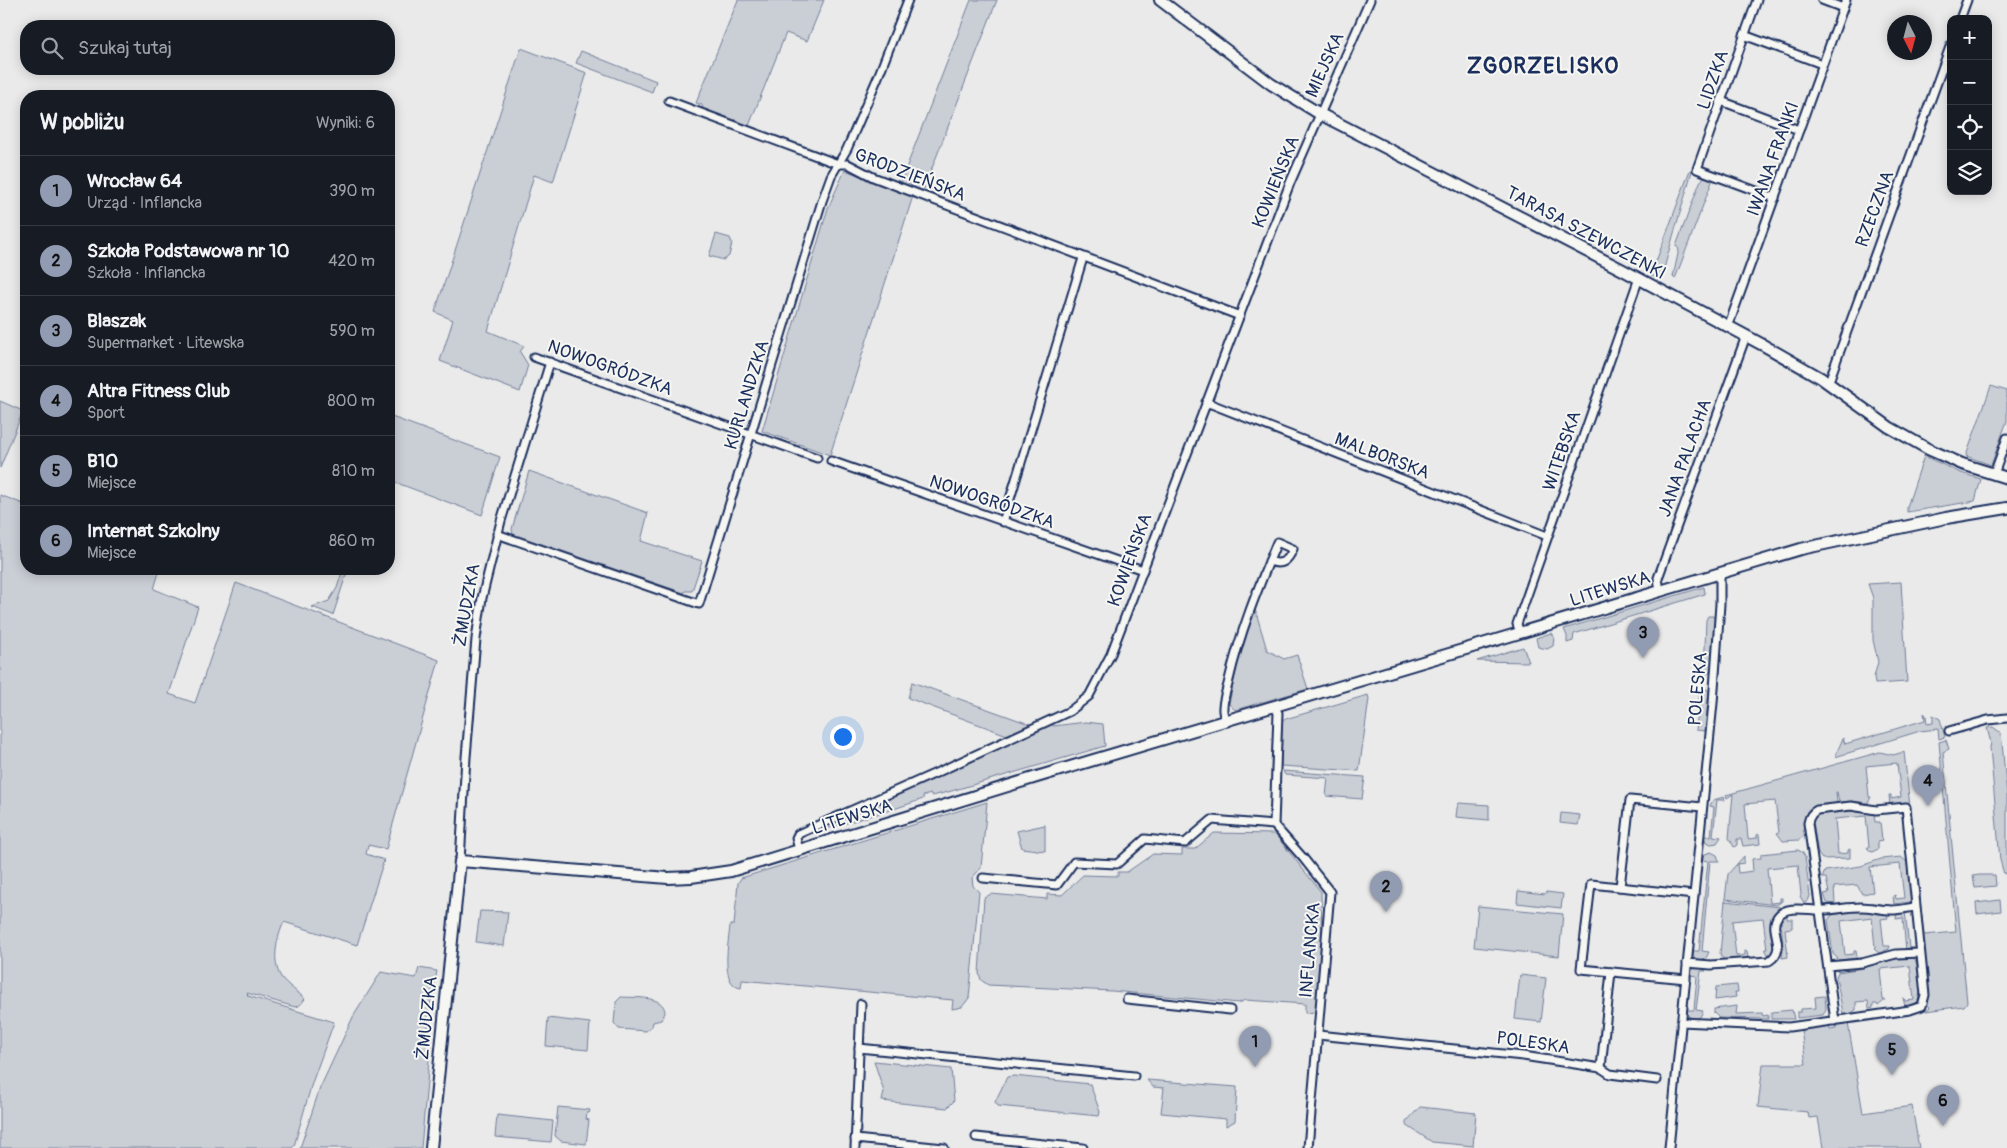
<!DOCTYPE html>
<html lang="pl">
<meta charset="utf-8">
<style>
body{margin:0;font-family:Pangolin,sans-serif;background:#20242c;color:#f1f3f6}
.controls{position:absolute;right:15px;top:15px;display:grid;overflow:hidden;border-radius:10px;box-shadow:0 2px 12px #0003}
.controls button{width:45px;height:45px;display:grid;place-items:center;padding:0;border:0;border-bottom:1px solid #363941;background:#171b24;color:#f1f3f6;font:25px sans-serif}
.compass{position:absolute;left:1887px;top:15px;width:45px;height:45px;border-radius:50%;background:#171b24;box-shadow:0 2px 12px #0003;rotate:174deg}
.you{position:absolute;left:842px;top:736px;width:18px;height:18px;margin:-12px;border:4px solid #fff;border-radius:50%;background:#1a73e8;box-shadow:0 0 0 8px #1a73e833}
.badge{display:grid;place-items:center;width:32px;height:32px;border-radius:50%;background:#919bb2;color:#111;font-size:16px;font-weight:700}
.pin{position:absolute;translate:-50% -41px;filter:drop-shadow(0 1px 2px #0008)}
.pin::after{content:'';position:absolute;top:26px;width:18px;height:15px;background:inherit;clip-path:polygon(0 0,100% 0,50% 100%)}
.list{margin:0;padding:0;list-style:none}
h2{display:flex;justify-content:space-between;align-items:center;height:65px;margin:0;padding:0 20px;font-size:21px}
h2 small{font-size:16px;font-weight:400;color:#9ea1a6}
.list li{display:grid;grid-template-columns:32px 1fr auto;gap:15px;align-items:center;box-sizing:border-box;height:70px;padding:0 20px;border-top:1px solid #363941}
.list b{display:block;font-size:19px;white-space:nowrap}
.list p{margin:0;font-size:16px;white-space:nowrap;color:#9ea1a6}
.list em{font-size:16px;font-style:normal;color:#9ea1a6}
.icon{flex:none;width:28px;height:28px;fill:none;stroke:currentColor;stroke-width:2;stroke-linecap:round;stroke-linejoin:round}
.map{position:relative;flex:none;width:2007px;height:1148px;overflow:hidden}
.search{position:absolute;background:#171b24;box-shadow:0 2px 12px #0003;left:20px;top:20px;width:375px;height:55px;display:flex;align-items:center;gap:12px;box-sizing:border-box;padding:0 18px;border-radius:20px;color:#9ea1a6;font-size:19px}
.panel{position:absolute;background:#171b24;box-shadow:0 2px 12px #0003;left:20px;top:90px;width:375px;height:485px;border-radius:20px}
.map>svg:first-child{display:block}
</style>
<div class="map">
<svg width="2007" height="1148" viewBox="0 0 2007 1148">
<rect width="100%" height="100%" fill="#e9eae9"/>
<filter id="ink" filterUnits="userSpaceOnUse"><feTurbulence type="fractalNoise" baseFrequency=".02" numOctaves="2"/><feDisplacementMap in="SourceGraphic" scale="10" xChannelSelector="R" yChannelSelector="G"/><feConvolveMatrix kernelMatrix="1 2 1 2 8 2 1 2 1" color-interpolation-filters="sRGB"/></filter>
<g filter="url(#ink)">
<g fill="#caced5" stroke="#727e9a">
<path d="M738 0H824L807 41 786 33 748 128 703 110 702 105 696 103Z"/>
<path d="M971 0H997L922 194 900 184Z"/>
<path d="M521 48 587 73 553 182 534 175 488 331 524 346 520 352 528 365 520 392 440 361 453 320 435 312Z"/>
<path d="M581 51 656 81 652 92 576 63Z"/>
<path d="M845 170 913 196 830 455 762 431 828 208Z"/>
<path d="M1690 170 1692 171C1682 208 1670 244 1661 280L1651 275Z"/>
<path d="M1705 176 1713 179 1675 279 1673 277 1679 249 1676 246 1700 182Z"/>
<path d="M716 234 730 238 732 243 729 256 724 260 709 256Z"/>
<path d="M1991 386 2007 391V421L1991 465 1966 456Z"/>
<path d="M0 401 23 411 0 468Z"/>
<path d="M389 416 500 457 482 515 389 480Z"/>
<path d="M1924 456 1961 473 1981 479 1975 501 1907 512V507Z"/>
<path d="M529 471 648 513 641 541 702 561 692 591H685L684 593 513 534 512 529Z"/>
<path d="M0 495 26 505V569H160L154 589 198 607 169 694 195 703 236 583 439 660 386 849 368 845 366 854 384 860 357 945 284 922C277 937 271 961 281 977 287 985 298 992 305 999L300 1005 295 1007 247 993 248 996 334 1022 312 1083 294 1146 291 1148H0Z"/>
<path d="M343 569H348L333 615 312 607 329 601 337 588Z"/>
<path d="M1901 582 1907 682 1875 684 1874 677 1878 662 1873 640V598L1868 584Z"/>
<path d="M1704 587 1705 594 1574 634 1573 641 1567 643V636L1564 629Z"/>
<path d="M1255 609 1267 650 1284 659 1297 655 1308 689 1235 710 1229 704 1240 651Z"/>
<path d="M1708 616H1713L1715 620 1712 669 1709 673 1704 675 1706 620Z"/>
<path d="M1551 633 1554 638 1553 646 1547 649 1538 647 1536 638Z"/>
<path d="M1523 647 1529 662 1477 661Z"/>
<path d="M912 682 1032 725 1007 735 908 698Z"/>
<path d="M1700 689H1706L1709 691 1705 731 1696 730Z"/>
<path d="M1368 695 1369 699 1359 771 1281 766 1282 720Z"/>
<path d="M1924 713 1926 715 1927 724 1933 723V715L1940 719 1945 737 1939 739 1938 729 1920 731 1835 757 1843 738 1845 744 1925 720Z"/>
<path d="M1086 722 1103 724 1105 746 948 792 932 796 931 794 923 796V799L894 809 806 835 811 830 906 790 1052 724 1053 726Z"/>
<path d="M1993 727 2001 733 2007 795V873L2004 874 2000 860 1990 747 1991 743 1987 728Z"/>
<path d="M1946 740 1949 749 1943 752 1967 1002 1964 1006 1926 1011 1930 1007 1927 1004 1929 995 1908 804 1890 806 1889 795H1891V799L1901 797 1897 763 1866 766 1869 797H1871L1868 803 1852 801 1839 802 1837 792H1836L1837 803C1808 806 1804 805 1805 835L1799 840 1783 841 1777 833 1779 832 1775 801 1745 804 1748 839 1757 838V835L1759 834 1760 844 1743 846 1741 839H1737V845L1734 847 1729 838 1733 794 1727 798 1726 795 1880 752 1893 755 1904 752 1924 935 1956 932 1939 742Z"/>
<path d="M1283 771 1365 777 1362 799 1326 796 1328 778 1285 775Z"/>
<path d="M1724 797 1725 800H1717L1713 836 1721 837 1717 843 1711 844 1706 842 1704 836H1711L1714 807 1710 806 1713 800Z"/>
<path d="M987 802 981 868 972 878 973 886 979 892 969 998 962 1007 952 1009 953 1000 742 980 741 988C719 985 729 941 730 925H734L738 883 741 878Z"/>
<path d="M1459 803 1489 805V820L1456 817 1457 808Z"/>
<path d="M1852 811 1874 814 1875 822H1880L1882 841 1878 842V849L1872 852 1867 848 1869 847 1866 816 1835 819 1838 854 1848 853V850L1850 849V858L1822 859 1818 854 1813 822 1815 817 1819 814Z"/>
<path d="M1561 813 1580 815 1578 825 1560 823Z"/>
<path d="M1045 825V851L1022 848 1017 831Z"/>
<path d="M1214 833 1275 834 1321 892 1322 939 1316 1012 1305 1013V1004L1245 1000 1239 1003 1112 991 988 985 981 980 979 973 984 898 991 894 1047 899V894L1062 895 1083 875 1118 876V872H1127L1153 854 1182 855V849H1195Z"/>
<path d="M1798 850 1803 853 1805 857 1810 896 1808 901 1804 903 1800 896 1801 895 1798 865 1767 868 1770 903 1780 902V898H1782V901L1777 905 1725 899 1728 874 1744 856V863L1737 864 1738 873 1753 871 1752 859 1761 858V854Z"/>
<path d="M1711 852 1717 855 1719 861H1710L1702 951 1709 952 1706 958 1700 960 1694 957 1692 951H1699L1708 861 1702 860 1705 854Z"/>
<path d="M1901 857 1907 862 1911 902 1894 904 1893 896 1895 895 1896 899 1904 898 1900 864 1870 867 1873 892 1862 894 1857 885 1834 887 1835 904 1827 903 1824 894 1829 893 1826 878H1822L1825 871 1861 866 1881 859Z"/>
<path d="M1979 875H1995L1996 886 1975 888 1973 876Z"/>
<path d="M1518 891 1545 894 1546 892 1563 894 1561 908 1517 903Z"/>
<path d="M2000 900 2001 911 1977 914 1976 903Z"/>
<path d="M1725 901 1780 907C1760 922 1782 943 1769 956L1765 949H1767L1763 918 1732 921 1736 956 1745 955V951H1747L1748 959C1738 960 1724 965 1720 954Z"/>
<path d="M1478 906 1563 914 1559 956 1474 947Z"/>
<path d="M1860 910 1887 914 1888 918 1881 919 1884 946H1890L1889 949 1879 953 1874 949 1875 948 1872 917 1841 921 1845 955 1854 954V951H1856L1857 958 1839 960 1833 954 1828 920 1832 915Z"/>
<path d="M480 911 508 912 504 946 476 942Z"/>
<path d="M1905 911 1909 948H1917V950L1906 951 1903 918 1896 919 1897 912Z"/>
<path d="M1787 915V919H1792V928L1785 929 1788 957 1782 958 1783 948 1781 921 1782 917Z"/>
<path d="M1914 958C1920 967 1923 997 1916 1004L1905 1006 1903 998H1904L1905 1001 1914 1000 1910 966 1880 969 1883 1000H1885L1878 1006 1877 1004H1873V1008L1869 1009 1868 1001 1856 1002V1010L1850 1014 1843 1013 1836 977 1838 972 1863 968 1894 959Z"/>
<path d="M1700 967 1706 971H1701L1696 1010 1703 1011 1700 1017 1694 1019 1688 1016 1686 1010H1694L1697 976 1690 975 1693 969Z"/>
<path d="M419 968 437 971 427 1021 431 1038 421 1148H300L320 1088 353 1017 381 972 416 978Z"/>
<path d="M1520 975 1546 978 1541 1022 1515 1019Z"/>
<path d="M1737 985 1738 992H1735L1736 997 1715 1000 1716 987Z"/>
<path d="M1825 996 1826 1009 1823 1015 1797 1018V1012H1801V1009L1816 1008 1815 997Z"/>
<path d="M621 997C635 998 665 995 665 1013L661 1020 653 1022 652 1026 646 1031 619 1029 614 1023 616 1002Z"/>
<path d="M1737 1006 1736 1014 1762 1013 1763 1016 1768 1015V1019L1719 1018 1714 1013V1009Z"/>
<path d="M1792 1010 1794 1019H1771V1012Z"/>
<path d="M548 1018 590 1023 588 1050 546 1046Z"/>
<path d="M1848 1023 1863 1113 1912 1106 1919 1148H1823L1818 1117 1809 1118 1808 1112 1758 1107 1763 1064H1806L1801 1030 1829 1026 1830 1029 1836 1028V1025Z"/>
<path d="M874 1061 951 1069 954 1101 947 1108 882 1101 884 1092Z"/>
<path d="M1014 1076 1090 1084 1100 1112 1099 1116 998 1106 995 1102 1007 1077Z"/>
<path d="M1147 1080 1237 1087 1235 1121 1226 1126V1119L1161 1113 1164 1088 1153 1087Z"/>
<path d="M558 1107 590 1110 589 1113H587L586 1119 589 1120 586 1144 561 1141 555 1136Z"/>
<path d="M1420 1107 1476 1113 1473 1146 1432 1142 1406 1125V1122Z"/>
<path d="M497 1115 553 1121 551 1142 495 1137Z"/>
</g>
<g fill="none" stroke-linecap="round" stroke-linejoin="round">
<defs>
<g id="street">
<path d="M1757 0 1697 169 1775 198"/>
<path d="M1822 0 1843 8"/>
<path d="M1960 19 1967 0"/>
<path d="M1744 35 1822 64"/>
<path d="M669 101 838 164H848L873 177 1240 316"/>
<path d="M1721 101 1799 130"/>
<path d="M1728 327 1846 0"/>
<path d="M534 357 817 458"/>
<path d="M1828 384 1951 44"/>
<path d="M1206 402 1547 536"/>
<path d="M831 461 1143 570"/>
<path d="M1994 474 2007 438"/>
<path d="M1003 522 1083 258"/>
<path d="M497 534 699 604 822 201 831 176 847 149 878 77 908 0"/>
<path d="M1660 591 1658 578 1746 336"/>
<path d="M1520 633 1517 624 1639 278"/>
<path d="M1275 707 1278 713 1274 825 1304 859 1330 892 1308 1148"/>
<path d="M1227 722C1225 718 1223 714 1223 711 1222 701 1227 690 1229 680 1240 632 1258 588 1277 542L1293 549C1288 561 1282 566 1269 561"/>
<path d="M1949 731 1988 720 2007 718"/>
<path d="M799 850 796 838 798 834 936 773 1070 711 1089 696 1111 654 1290 183 1370 0"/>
<path d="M460 861 466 757 476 639 482 598 501 521 550 362"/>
<path d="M983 878 1057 885 1074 862 1117 864 1145 839 1185 843 1212 820 1274 825"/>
<path d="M1620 887 1630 800 1702 807"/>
<path d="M1687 963 1711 965 1769 961C1789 948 1767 930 1778 916 1787 904 1810 911 1822 910 1835 910 1848 907 1861 907 1871 907 1882 910 1892 910 1900 910 1907 908 1915 907"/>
<path d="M1828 966 1862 963 1896 954 1920 953"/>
<path d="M1686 979 1581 969 1591 884 1694 895"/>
<path d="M1127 999 1230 1010"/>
<path d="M1681 1022 1789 1027 1910 1010 1922 1006 1925 995 1906 807 1876 810 1851 806 1817 810C1811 813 1809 817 1808 823L1835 1021"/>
<path d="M1318 1035 1523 1056 1601 1068 1610 1074 1657 1080"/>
<path d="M859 1048 1134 1076"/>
<path d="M1601 1068 1611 972"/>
<path d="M976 1137 1083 1148"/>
<path d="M855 1139 944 1148"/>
<path d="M855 1148 861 1004"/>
<path d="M1669 1148 1713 703 1720 604V574"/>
</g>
<g id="secondary">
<path d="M1160 0 1271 84 1320 114 1621 269 1763 345 1821 378 1889 427 1928 449 1962 464 2007 478"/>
<path d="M431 1148 460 861 668 878 691 877 731 871 1040 776 1801 549 1946 518 2007 508"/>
</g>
</defs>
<use href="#street" stroke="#1b2f5e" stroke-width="11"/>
<use href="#secondary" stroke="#1b2f5e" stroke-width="14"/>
<use href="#street" stroke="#f6f6f2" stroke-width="7"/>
<use href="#secondary" stroke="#f6f6f2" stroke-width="10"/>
</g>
</g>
<g text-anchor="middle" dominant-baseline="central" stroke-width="4" stroke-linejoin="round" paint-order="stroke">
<g font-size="18" fill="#1b2f5e" stroke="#f6f6f2">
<text transform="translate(1325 65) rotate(-66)">MIEJSKA</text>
<text transform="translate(1713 80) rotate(-71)">LIDZKA</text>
<text transform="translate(1773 159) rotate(-70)">IWANA FRANKI</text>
<text transform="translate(910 175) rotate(21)">GRODZIEŃSKA</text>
<text transform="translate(1276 182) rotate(-68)">KOWIEŃSKA</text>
<text transform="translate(1875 209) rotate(-70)">RZECZNA</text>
<text transform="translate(1586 233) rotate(28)">TARASA SZEWCZENKI</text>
<text transform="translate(610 368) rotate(20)">NOWOGRÓDZKA</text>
<text transform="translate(747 395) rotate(-73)">KURLANDZKA</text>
<text transform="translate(1562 451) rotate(-71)">WITEBSKA</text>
<text transform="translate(1382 456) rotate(21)">MALBORSKA</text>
<text transform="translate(1685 458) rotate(-70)">JANA PALACHA</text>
<text transform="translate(992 502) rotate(19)">NOWOGRÓDZKA</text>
<text transform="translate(1130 560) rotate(-70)">KOWIEŃSKA</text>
<text transform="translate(1610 589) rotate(-17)">LITEWSKA</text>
<text transform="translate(467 605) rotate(-80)">ŻMUDZKA</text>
<text transform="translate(1698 689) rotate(-85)">POLESKA</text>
<text transform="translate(852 817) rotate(-17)">LITEWSKA</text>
<text transform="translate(1310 950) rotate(-85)">INFLANCKA</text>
<text transform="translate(427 1018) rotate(-84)">ŻMUDZKA</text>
<text transform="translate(1533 1043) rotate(8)">POLESKA</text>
</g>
<g font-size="22" font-weight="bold" letter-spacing="1" fill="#1b2f5e" stroke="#f6f6f2">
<text x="1543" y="66">ZGORZELISKO</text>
</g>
</g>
</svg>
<div class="controls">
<button>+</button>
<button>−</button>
<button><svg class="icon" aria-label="locate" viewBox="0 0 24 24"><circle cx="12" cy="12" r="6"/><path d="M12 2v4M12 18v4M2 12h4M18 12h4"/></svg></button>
<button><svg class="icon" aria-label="layers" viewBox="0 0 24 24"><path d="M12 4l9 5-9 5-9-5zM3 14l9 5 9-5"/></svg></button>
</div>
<svg class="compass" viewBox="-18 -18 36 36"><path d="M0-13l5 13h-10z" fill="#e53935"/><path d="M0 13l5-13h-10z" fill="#9ea1a6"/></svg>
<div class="you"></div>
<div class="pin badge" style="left:1255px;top:1067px">1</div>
<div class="pin badge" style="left:1386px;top:912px">2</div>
<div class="pin badge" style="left:1643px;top:658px">3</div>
<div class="pin badge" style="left:1928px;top:806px">4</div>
<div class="pin badge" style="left:1892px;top:1075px">5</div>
<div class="pin badge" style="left:1943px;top:1126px">6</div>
<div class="search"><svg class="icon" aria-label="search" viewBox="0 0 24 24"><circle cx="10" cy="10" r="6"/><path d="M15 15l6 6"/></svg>Szukaj tutaj</div>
<section class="panel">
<h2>W pobliżu<small>Wyniki: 6</small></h2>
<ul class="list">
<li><span class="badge">1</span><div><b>Wrocław 64</b><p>Urząd · Inflancka</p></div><em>390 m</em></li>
<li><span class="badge">2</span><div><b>Szkoła Podstawowa nr 10</b><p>Szkoła · Inflancka</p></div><em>420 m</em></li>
<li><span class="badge">3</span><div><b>Blaszak</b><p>Supermarket · Litewska</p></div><em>590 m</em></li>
<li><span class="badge">4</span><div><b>Altra Fitness Club</b><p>Sport</p></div><em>800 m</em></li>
<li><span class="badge">5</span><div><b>B10</b><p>Miejsce</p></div><em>810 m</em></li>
<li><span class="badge">6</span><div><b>Internat Szkolny</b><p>Miejsce</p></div><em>860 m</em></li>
</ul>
</section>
</div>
